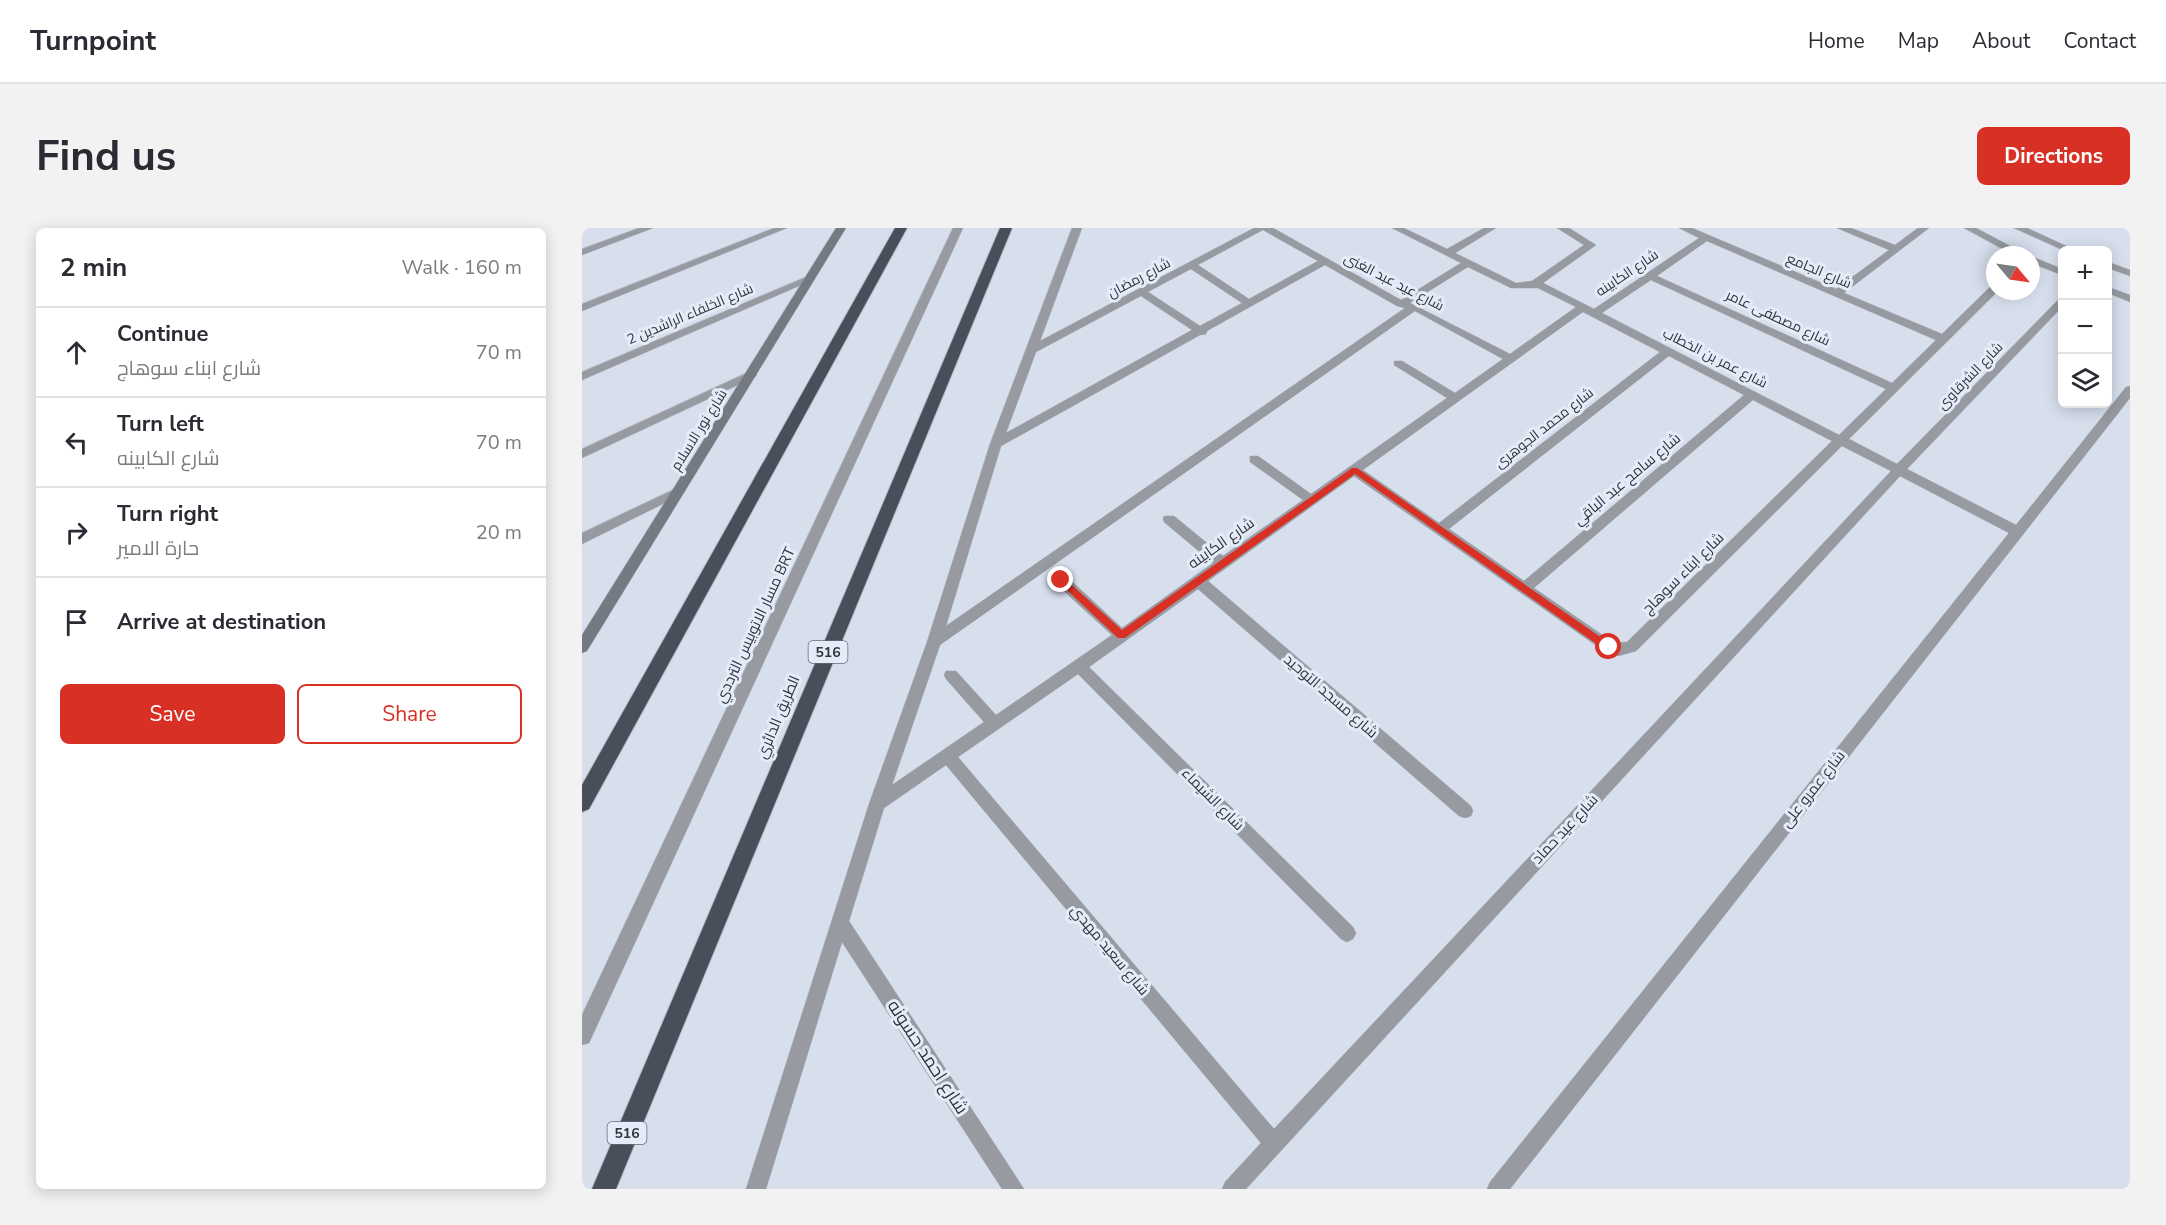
<!DOCTYPE html>
<meta charset="utf-8">
<style>
body{margin:0;font-family:"Nunito Sans",Cairo,sans-serif;background:#f2f2f3;color:#2b2b33}
.controls{position:absolute;right:18px;top:18px;display:grid;overflow:hidden;border-radius:9px;box-shadow:0 3px 15px #0003}
.controls button{width:54px;height:54px;display:grid;place-items:center;padding:0;border:0;border-bottom:2px solid #e1e1e2;background:#fff;color:#2b2b33;font:30px sans-serif}
.compass{position:absolute;left:1404px;top:18px;width:54px;height:54px;border-radius:50%;background:#fff;box-shadow:0 3px 15px #0003;rotate:119deg}
.stop{position:absolute;width:18px;height:18px;margin:-14px;border:4px solid #d93025;border-radius:50%;background:#fff}
.stop.end{background:#d93025;border-color:#fff;box-shadow:0 2px 6px #0008}
.list{margin:0;padding:0;list-style:none}
h2{display:flex;justify-content:space-between;align-items:center;height:78px;margin:0;padding:0 24px;font-size:26px}
h2 small{font-size:20px;font-weight:400;color:#7c7c81}
.list li{display:grid;grid-template-columns:39px 1fr auto;gap:18px;align-items:center;box-sizing:border-box;height:90px;padding:0 24px;border-top:2px solid #e1e1e2}
.list b{display:block;font-size:22px;white-space:nowrap}
.list p{margin:0;font-size:20px;white-space:nowrap;color:#7c7c81}
.list em{font-size:20px;font-style:normal;color:#7c7c81}
.actions{display:flex;gap:12px;padding:18px 24px}
.actions a{flex:1;padding:14px 0;border:2px solid #d93025;border-radius:9px;text-align:center;font-size:21px;color:#d93025}
.actions .main{background:#d93025;color:#fff}
.icon{flex:none;width:33px;height:33px;fill:none;stroke:currentColor;stroke-width:2;stroke-linecap:round;stroke-linejoin:round}
.map{position:relative;flex:none;width:1548px;height:961px;overflow:hidden;border-radius:9px}
header{display:flex;align-items:center;gap:36px;box-sizing:border-box;height:84px;padding:0 30px;background:#fff;border-bottom:2px solid #e1e1e2}
header strong{font-size:28px}
nav{display:flex;gap:33px;margin-inline-start:auto;font-size:21px}
.intro{display:flex;align-items:center;justify-content:space-between;box-sizing:border-box;height:144px;padding:0 36px}
h1{margin:0;font-size:42px}
.button{padding:15px 27px;border-radius:9px;background:#d93025;color:#fff;font-size:21px;font-weight:700}
main{display:flex;gap:36px;padding:0 36px}
aside{flex:1;background:#fff;border-radius:9px;box-shadow:0 3px 15px #0003}
.map>svg:first-child{display:block}
</style>
<header>
<strong>Turnpoint</strong>
<nav><a>Home</a><a>Map</a><a>About</a><a>Contact</a></nav>
</header>
<div class="intro"><h1>Find us</h1><a class="button">Directions</a></div>
<main>
<aside>
<h2>2 min<small>Walk · 160 m</small></h2>
<ul class="list">
<li><svg class="icon" aria-label="ahead" viewBox="0 0 24 24"><path d="M12 20V5M6 11l6-6 6 6"/></svg><div><b>Continue</b><p>شارع ابناء سوهاج</p></div><em>70 m</em></li>
<li><svg class="icon" aria-label="left" viewBox="0 0 24 24"><path d="M17 20v-9H6M10 6l-5 5 5 5"/></svg><div><b>Turn left</b><p>شارع الكابينه</p></div><em>70 m</em></li>
<li><svg class="icon" aria-label="right" viewBox="0 0 24 24"><path d="M7 20v-9h11M14 6l5 5-5 5"/></svg><div><b>Turn right</b><p>حارة الامير</p></div><em>20 m</em></li>
<li><svg class="icon" aria-label="arrive" viewBox="0 0 24 24"><path d="M6 21V4h12l-3 4 3 4H6"/></svg><div><b>Arrive at destination</b></div></li>
</ul>
<div class="actions"><a class="main">Save</a><a>Share</a></div>
</aside>
<div class="map">
<svg width="1548" height="961" viewBox="0 0 1548 961">
<rect width="100%" height="100%" fill="#d7dfed"/>
<g fill="none" stroke-linecap="round" stroke-linejoin="round">
<defs>
<path id="lane" d="M371 0H381L7 815 0 817V787Z"/>
<g id="street">
<path d="M57 0H71L0 27V21Z"/>
<path d="M192 0H205L0 83V76Z"/>
<path d="M490 0H500L458 113 672 0H691L819 72 879 35 810 0H822L865 21 902 0H914L873 25 934 55 950 53 1002 17 975 0H987L1014 17 961 55 1012 81 1117 10 1097 0H1110L1254 61 1307 22 1255 0H1269L1313 17 1336 0H1347L1262 65 1360 106 1409 58 1413 57V63H1416L1267 211 1315 236 1476 72 1480 71V79L1325 241 1434 297 1544 159 1548 158V170L928 961H905L908 954 1427 305 1318 248 664 961H640L643 954 679 915 364 537 302 580 267 693 442 961H420L260 714 184 961H164L287 576 345 414 408 216ZM681 2 736 33 667 71 616 37ZM1125 13 1354 112 1310 155 1075 48ZM743 37 815 78 823 80 364 398 419 218 618 107 624 106 625 103ZM886 39 929 60H956L994 79 928 126 828 75ZM609 41 660 75 618 98 566 64ZM1069 52 1304 161 1257 207 1020 85ZM559 68 610 102 424 205 454 124ZM833 83 921 131 873 165 820 133H812V137L865 170 729 266 676 228H668V234L721 272 641 328 592 288H582L581 291 582 294 631 335 540 400 484 348H474L472 352 474 356 530 407 414 487 374 443H364L362 447 364 451 402 494 310 557 358 417ZM1001 84 1078 124 857 295 781 242ZM1087 128 1162 167 942 353 867 301ZM1171 172 1250 213 1045 414 1032 415 952 360ZM1260 218 1309 243 692 901 376 529 496 446 759 711 765 714 771 711 774 705 771 699 507 439 616 361 877 588 883 590 889 588 891 583 889 578 626 353 772 248 1022 423 1036 428 1054 423Z"/>
<path d="M1382 0H1394L1445 27H1432Z"/>
<path d="M1432 0H1445L1493 22H1481Z"/>
<path d="M1449 28 1480 41V47L1449 35Z"/>
<path d="M1526 34 1548 42V48L1526 40Z"/>
<path d="M224 49 233 51 0 152V144Z"/>
<path d="M1526 59 1548 67V74L1526 65Z"/>
<path d="M169 143 175 147 173 149 0 230V221Z"/>
<path d="M97 259 103 263 101 266 0 316V305Z"/>
</g>
<path id="secondary" d="M254 0H264L5 423 0 425V407Z"/>
<g id="highway">
<path d="M313 0H325L7 581 0 584V557Z"/>
<path d="M418 0H430L34 961H10Z"/>
</g>
</defs>
<use href="#lane" stroke="#b6bdc9" stroke-width="1"/>
<use href="#street" stroke="#b6bdc9" stroke-width="1"/>
<use href="#secondary" stroke="#b6bdc9" stroke-width="1"/>
<use href="#highway" stroke="#b6bdc9" stroke-width="2"/>
<use href="#lane" fill="#979aa0" fill-rule="evenodd"/>
<use href="#street" fill="#979aa0" fill-rule="evenodd"/>
<use href="#secondary" fill="#757982" fill-rule="evenodd"/>
<use href="#highway" fill="#484e5a" fill-rule="evenodd"/>
</g>
<path fill="#d93025" d="M770 240H775L1030 417V422H1023L773 246 543 410H536L474 352 482 350 540 402Z"/>
<g text-anchor="middle" dominant-baseline="central" stroke-width="6" stroke-linejoin="round" paint-order="stroke">
<g font-size="14" fill="#313439" stroke="#e4ecfa">
<text transform="translate(1237 43) rotate(23)">شارع الجامع</text>
<text transform="translate(1045 45) rotate(-34)">شارع الكابينه</text>
<text transform="translate(557 50) rotate(-28)">شارع رمضان</text>
<text transform="translate(812 54) rotate(27)">شارع عيد عبد الغنى</text>
<text transform="translate(108 86) rotate(-23)">شارع الخلفاء الراشدين 2</text>
<text transform="translate(1196 90) rotate(25)">شارع مصطفى عامر</text>
<text transform="translate(1133 130) rotate(27)">شارع عمر بن الخطاب</text>
<text transform="translate(1388 148) rotate(-46)">شارع الشرقاوى</text>
<text transform="translate(962 200) rotate(-38)">شارع محمد الجوهرى</text>
<text transform="translate(117 202) rotate(-58)">شارع نور الاسلام</text>
</g>
<g fill="#e4ecfa" stroke="#676b73" stroke-width="1.5">
<rect x="226.5" y="413" width="39" height="22" rx="4.5"/>
<rect x="25.5" y="894" width="39" height="22" rx="4.5"/>
</g>
<g font-size="14" font-weight="bold" fill="#313439">
<text x="246" y="424">516</text>
<text x="45" y="905">516</text>
</g>
<g font-size="15" fill="#313439" stroke="#e4ecfa">
<text transform="translate(1045 251) rotate(-40)">شارع سامح عبد الباقي</text>
<text transform="translate(639 315) rotate(-35)">شارع الكابينه</text>
<text transform="translate(1101 345) rotate(-45)">شارع ابناء سوهاج</text>
<text transform="translate(173 397) rotate(-65)">مسار الاتوبيس الترددي BRT</text>
<text transform="translate(749 468) rotate(41)">شارع مسجد التوحيد</text>
<text transform="translate(196 489) rotate(-67)">الطريق الدائري</text>
<text transform="translate(1231 561) rotate(-52)">شارع عمرو على</text>
<text transform="translate(631 571) rotate(45)">شارع الشيماء</text>
<text transform="translate(983 601) rotate(-47)">شارع عيد حماد</text>
<text transform="translate(528 722) rotate(50)">شارع سعيد مهدي</text>
</g>
<g font-size="18" fill="#313439" stroke="#e4ecfa">
<text transform="translate(346 829) rotate(57)">شارع احمد حسونه</text>
</g>
</g>
</svg>
<div class="controls">
<button>+</button>
<button>−</button>
<button><svg class="icon" aria-label="layers" viewBox="0 0 24 24"><path d="M12 4l9 5-9 5-9-5zM3 14l9 5 9-5"/></svg></button>
</div>
<svg class="compass" viewBox="-18 -18 36 36"><path d="M0-13l5 13h-10z" fill="#e53935"/><path d="M0 13l5-13h-10z" fill="#7c7c81"/></svg>
<div class="stop" style="left:1027px;top:419px"></div>
<div class="stop end" style="left:479px;top:352px"></div>
</div>
</main>
